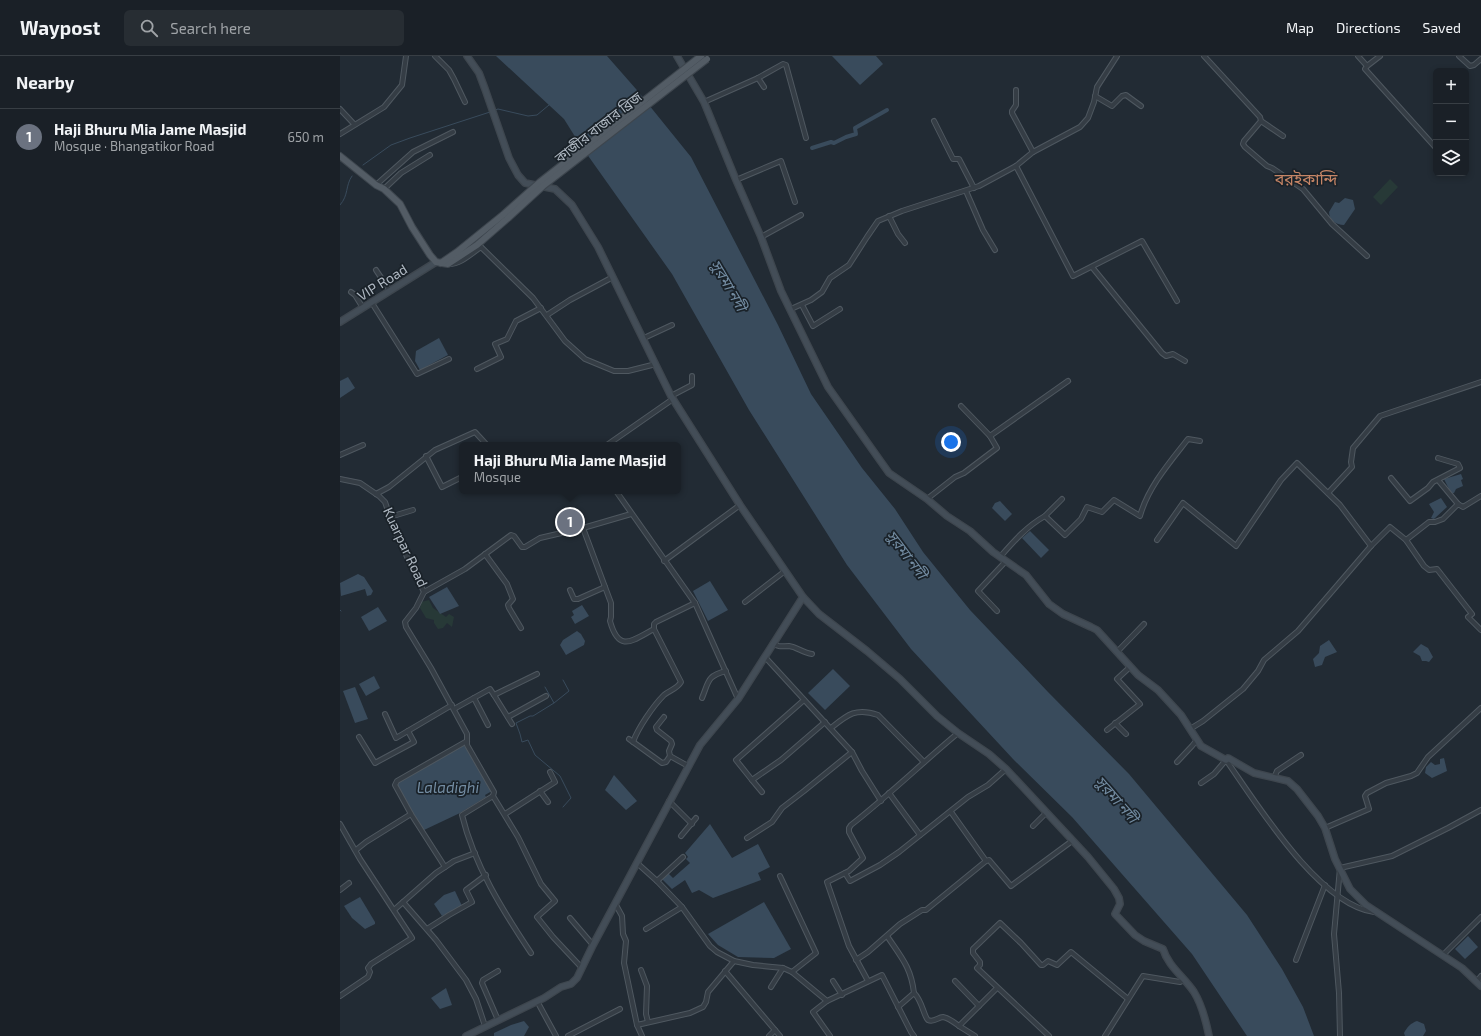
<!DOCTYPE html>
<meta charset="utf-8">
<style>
body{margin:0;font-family:"Exo 2","Noto Sans Bengali",sans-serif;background:#272d33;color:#f1f3f6}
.controls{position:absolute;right:12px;top:12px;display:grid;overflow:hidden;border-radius:6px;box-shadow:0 2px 6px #0003}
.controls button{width:36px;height:36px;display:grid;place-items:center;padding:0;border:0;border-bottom:1px solid #383e44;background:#1a2027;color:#f1f3f6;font:20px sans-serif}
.you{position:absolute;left:611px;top:386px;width:14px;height:14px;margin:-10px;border:3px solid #fff;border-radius:50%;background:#1a73e8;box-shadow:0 0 0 6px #1a73e833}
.badge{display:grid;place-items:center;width:26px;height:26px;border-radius:50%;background:#8bbaeb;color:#fff;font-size:13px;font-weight:700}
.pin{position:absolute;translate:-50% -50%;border:2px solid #fff;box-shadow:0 1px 4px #0006}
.popup{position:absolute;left:119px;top:386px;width:222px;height:52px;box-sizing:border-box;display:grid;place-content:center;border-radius:6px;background:#1a2027;filter:drop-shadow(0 1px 3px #0005);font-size:13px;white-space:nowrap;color:#9fa3a7}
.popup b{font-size:15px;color:#f1f3f6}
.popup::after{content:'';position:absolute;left:50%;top:100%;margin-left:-8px;border:8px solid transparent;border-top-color:#1a2027}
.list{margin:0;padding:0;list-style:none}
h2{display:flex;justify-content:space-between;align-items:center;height:52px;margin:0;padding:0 16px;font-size:17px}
h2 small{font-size:13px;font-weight:400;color:#9fa3a7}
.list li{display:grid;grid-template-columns:26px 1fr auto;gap:12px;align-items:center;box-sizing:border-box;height:56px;padding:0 16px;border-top:1px solid #383e44}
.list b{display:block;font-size:15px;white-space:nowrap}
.list p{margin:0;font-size:13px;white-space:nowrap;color:#9fa3a7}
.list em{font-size:13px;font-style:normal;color:#9fa3a7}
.icon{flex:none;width:22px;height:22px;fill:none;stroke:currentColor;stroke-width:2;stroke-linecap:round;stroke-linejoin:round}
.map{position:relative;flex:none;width:1141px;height:980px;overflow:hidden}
header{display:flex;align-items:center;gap:24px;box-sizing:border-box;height:56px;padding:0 20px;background:#1a2027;border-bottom:1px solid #383e44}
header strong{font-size:19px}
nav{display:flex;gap:22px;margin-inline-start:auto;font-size:14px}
.search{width:280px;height:36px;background:#272d33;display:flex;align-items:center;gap:10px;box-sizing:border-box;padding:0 14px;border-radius:6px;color:#9fa3a7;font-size:15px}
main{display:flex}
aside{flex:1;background:#1a2027}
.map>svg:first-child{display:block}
</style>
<header>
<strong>Waypost</strong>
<div class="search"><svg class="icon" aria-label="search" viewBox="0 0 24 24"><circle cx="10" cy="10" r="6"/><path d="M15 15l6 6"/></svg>Search here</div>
<nav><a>Map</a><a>Directions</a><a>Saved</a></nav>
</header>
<main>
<aside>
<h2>Nearby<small></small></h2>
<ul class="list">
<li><span class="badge" style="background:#6b7280">1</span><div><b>Haji Bhuru Mia Jame Masjid</b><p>Mosque · Bhangatikor Road</p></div><em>650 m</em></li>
</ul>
</aside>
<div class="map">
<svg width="1141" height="980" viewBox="0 0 1141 980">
<rect width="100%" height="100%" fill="#222b34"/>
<g fill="#273937">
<path d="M1050 123 1058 131 1041 149 1033 141Z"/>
<path d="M89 544 93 552 106 561 109 558 114 561 112 571 107 567 103 572 98 573 94 567V564L86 562 80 552 81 546Z"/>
</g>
<g fill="#394b5c">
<path d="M156 0H267L296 33 351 101 438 269 471 338 522 412 555 453 583 496 630 554 708 636 789 718 907 859 942 913 963 951 974 980H907L852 898 732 761 673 703 571 593 507 509 409 354 332 218 239 87 224 63Z"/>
<path d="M492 0H536L543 8 520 29Z"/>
<path d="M1005 142 1013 144 1015 153 1004 169C996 169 989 164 989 156L995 146 999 147Z"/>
<path d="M99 282 108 299 80 314 75 305 76 295Z"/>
<path d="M8 321 15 332 0 342V325Z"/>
<path d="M1121 418 1123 423 1121 424 1123 430 1116 433 1114 437H1111L1104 423Z"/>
<path d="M1101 442 1107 451 1094 463 1091 462 1094 456 1089 448Z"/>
<path d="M660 445 672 458 665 465 652 452 655 447Z"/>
<path d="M690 475 709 494 701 502 682 482Z"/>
<path d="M18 518 24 521 33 535 31 539 27 540 25 533 1 540 0 527Z"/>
<path d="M370 525 388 554 368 565 353 535Z"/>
<path d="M107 531 119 550 100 558 89 541Z"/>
<path d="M242 549 249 560 235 568 231 561 234 559 232 555Z"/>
<path d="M38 551 47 565 29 575 21 561Z"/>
<path d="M237 575 241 578 245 585 244 589 226 599 220 589 223 584Z"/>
<path d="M989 584 997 596 985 601 982 609 975 611 973 603 979 597 980 590Z"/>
<path d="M1081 588 1088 592 1093 601 1089 606 1086 605H1082L1080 600 1073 596Z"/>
<path d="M493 613 510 630 485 654 468 637Z"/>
<path d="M34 620 40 632 26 640 19 628Z"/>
<path d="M15 631 28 663 15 667 3 635Z"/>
<path d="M124 689 152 735 145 739 146 741 120 757 84 774 72 757 56 729 58 726Z"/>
<path d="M1104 702 1107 715 1092 722 1085 717 1086 711 1091 706 1095 709 1100 708V703Z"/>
<path d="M274 719 297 745 286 754 265 734Z"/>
<path d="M370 768 392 802 418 788 430 811 418 817 421 824 373 842 359 834 352 837 345 824 332 833 322 823 328 817 333 822 350 807 346 803 348 801 345 797Z"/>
<path d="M115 835 122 850 102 860 94 848 104 839Z"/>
<path d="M20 841 35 866V868L25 873 12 862 4 850Z"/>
<path d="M424 846 451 893 434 902 398 901 378 889 368 878Z"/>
<path d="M1128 880 1138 891 1125 903 1115 893Z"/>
<path d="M106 932 112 949 100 953 91 942Z"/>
<path d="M184 965 189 971 184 980H154V977L171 969Z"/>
<path d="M1077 965 1084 968 1086 975 1083 980H1065L1064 977C1067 971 1071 967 1077 965Z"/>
</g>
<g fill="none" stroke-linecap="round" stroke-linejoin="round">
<g stroke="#394b5c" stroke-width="1">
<path d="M155 54 158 53 188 60 197 59 209 49"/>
<path d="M23 109 51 89 70 82 150 56"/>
<path d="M0 149C9 139 5 130 12 120"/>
<path d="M0 554 1 555"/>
<path d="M205 631 214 647 229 635 223 624"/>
<path d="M214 647 193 660H190L176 667 180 678 182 686 188 684 195 699 220 720 231 742 223 751"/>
</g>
<path stroke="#394b5c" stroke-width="4" d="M472 92 491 86 494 87 506 81 516 78 515 72 547 54"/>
<defs>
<g id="street">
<path d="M95 0 109 14 114 23 125 46"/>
<path d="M864 0 920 61 921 65 904 85 903 88 905 91 927 110 932 112 963 133 992 168 1027 200"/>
<path d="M1018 0 1027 10 1025 13 1096 92"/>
<path d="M1119 0 1130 10 1134 9 1141 3"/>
<path d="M1027 10 1040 0"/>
<path d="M418 22 424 31"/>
<path d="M676 34V49L672 55V57L693 96"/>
<path d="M755 40 772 50 782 40 786 39 801 50"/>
<path d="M364 46 418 22 443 8 446 9 466 82"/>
<path d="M0 53 14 68"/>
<path d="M594 65 613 103H619L634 132"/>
<path d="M921 65 943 80"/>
<path d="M0 78 44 51 62 29 66 0"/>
<path d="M676 110 733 220 802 185 837 245"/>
<path d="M396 124 441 105 455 146"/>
<path d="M36 129 73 96 113 76"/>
<path d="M44 133 61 117 90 99"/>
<path d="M626 135 643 174 655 194"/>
<path d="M549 160 558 178 565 187"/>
<path d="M421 181 461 159"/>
<path d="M108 208C120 209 132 197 141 191L193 242 225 285 245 303 274 315H288L316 308"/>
<path d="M752 211 822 297 826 300 833 298 845 305"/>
<path d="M36 214 50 235"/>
<path d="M11 236 15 239 23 252"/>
<path d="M32 247 77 318 109 303"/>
<path d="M462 249 473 270 500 253"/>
<path d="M451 253 471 244 482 236 490 222 509 209 527 181 538 165 562 155 639 130 676 110 693 96 740 71 748 62 754 46 757 31 777 0"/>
<path d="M207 259 230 244 273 221"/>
<path d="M304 282 332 269"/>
<path d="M137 313 161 301 155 288 167 283 176 265 201 252"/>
<path d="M331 340 352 329V320"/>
<path d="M650 380 728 325"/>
<path d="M267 389 333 343"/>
<path d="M0 399 23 389"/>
<path d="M86 400 102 431 122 421"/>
<path d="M1051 422 1070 445 1088 432 1093 426 1120 412 1118 408 1098 402"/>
<path d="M0 423 20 427 39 440 45 446 56 478 84 536"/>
<path d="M1098 424 1118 448"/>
<path d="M276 435 355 547 398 643"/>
<path d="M988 437 1012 411 1011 406 1013 392 1040 360 1141 326"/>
<path d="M36 438 49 431 95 394 135 376 147 389"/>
<path d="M587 443 615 421 624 417 657 392 650 380 621 350"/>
<path d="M705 460 722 443"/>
<path d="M50 461 73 454"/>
<path d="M243 472 271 547V561L270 565C279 598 293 584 314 573"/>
<path d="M817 484 843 447 896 490 941 424 957 407 1000 449 1031 490"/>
<path d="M1066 484 1089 466H1095L1103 463 1118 448 1123 451 1141 440"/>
<path d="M145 498 167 528 173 543 168 549 169 552 181 572"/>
<path d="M660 501C674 485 687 470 705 460L725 479 741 463 747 451 762 456 774 444 800 460C808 431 830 406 848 383L860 385"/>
<path d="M324 505 400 449"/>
<path d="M230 534 234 543H238L265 531"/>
<path d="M84 536 76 552 65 566 66 571 91 612 127 678V689L154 736 153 740 178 781 201 828 215 845 197 861 213 881 242 912"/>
<path d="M84 536 125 513 171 479 174 480 182 491H185L200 482 243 472 291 458"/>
<path d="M405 546 445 515"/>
<path d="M657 555 638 535 666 505"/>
<path d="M433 587C439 592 442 590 449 590 457 591 463 597 472 598"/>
<path d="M777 596 804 568"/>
<path d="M425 601 512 696 522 715 541 745"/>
<path d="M154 639 172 668"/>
<path d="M134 642 148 669"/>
<path d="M362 642C369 625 367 620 386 615"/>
<path d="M114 653 150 633 154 639 197 618"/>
<path d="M45 658 56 682 112 649"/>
<path d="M168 661 206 640"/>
<path d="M324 661 316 671 317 674 331 685 332 688 329 695 330 700 348 710"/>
<path d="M775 667 786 678"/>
<path d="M491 672C507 659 516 651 538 659L584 706"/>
<path d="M850 673 863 665 903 633 918 615 924 604 958 575 1031 490 1050 471 1066 484 1084 510 1089 514 1097 513 1132 558 1128 561 1141 574"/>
<path d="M767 674 800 648 777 623 790 611"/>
<path d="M19 681 35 707 74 686 68 675"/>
<path d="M289 683 322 707 326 706 330 700"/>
<path d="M293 686C298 672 313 650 324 639 330 634 337 633 341 626L314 573V568L316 566 355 547"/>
<path d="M837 706 852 690 856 685"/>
<path d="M934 722 937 715 961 699"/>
<path d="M412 724 396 704 464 644"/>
<path d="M861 727 874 718 886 704C917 748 979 849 1034 856"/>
<path d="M200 735 208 746"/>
<path d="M422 736 412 724 441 704 485 666"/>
<path d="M549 737 580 779"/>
<path d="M153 740 122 759C134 809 163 855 191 897"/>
<path d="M329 745 352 768"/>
<path d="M165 758 215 726 210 716"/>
<path d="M0 768 20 803 72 882 31 908 28 912 30 916 28 921 0 940"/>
<path d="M693 770 707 756"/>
<path d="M985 772 1029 753 1025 740 1027 737 1046 727 1071 720 1077 717 1088 701 1141 652"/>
<path d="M341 780 356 762"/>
<path d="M407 782 432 766 442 752 464 735 512 696"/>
<path d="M16 794 26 786 71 758"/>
<path d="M646 805 649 804 671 830 732 785"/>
<path d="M297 807 317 825 342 851 370 890 377 896 394 905 413 909 443 912 452 916 487 945 542 919 571 976 574 980"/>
<path d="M105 811 71 758 55 729 57 725 127 685"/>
<path d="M505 817 510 825 540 809 559 796 628 741 648 729 666 713"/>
<path d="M440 820 476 897 452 916"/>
<path d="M317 825 343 801"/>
<path d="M0 834 9 827"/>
<path d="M63 846 96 884 126 924 136 943 145 970"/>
<path d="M276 849 282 860 283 878 286 885 284 907 297 969 302 980"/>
<path d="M54 854 96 817 114 805 135 797"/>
<path d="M230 862 253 889"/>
<path d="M87 873 109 859 132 846 126 834 146 819"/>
<path d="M306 873 342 851"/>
<path d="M547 880C561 901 571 911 574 937L558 951"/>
<path d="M1103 899 1141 861"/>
<path d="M516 904 528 896 560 868 582 854H586L646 805 611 756"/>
<path d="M956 904 985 829"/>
<path d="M301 914 307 930 306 958 308 966"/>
<path d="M158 915 143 924 142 927 158 964"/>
<path d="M385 915 440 980"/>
<path d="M493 925 502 939"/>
<path d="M528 925 509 890 487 826 509 815 523 802 509 776V772L511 769C548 740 582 707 618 677"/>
<path d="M615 925 639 950"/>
<path d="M1139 927 1137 925 1141 920"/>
<path d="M431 931 443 912"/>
<path d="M574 937C582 944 584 961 588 964 594 967 598 961 603 961 609 962 615 967 619 970"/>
<path d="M197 945 216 980"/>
<path d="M487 945 473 956 490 980"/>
<path d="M297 969 350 957 363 951 366 946 368 936 394 905"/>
<path d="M228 980 280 953"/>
<path d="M429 980 435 974"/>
<path d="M635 980 619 970 657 932"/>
<path d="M709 980 637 912 640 909V906L633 897V893L660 867 681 887 701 909H703L708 905 717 909 731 896 788 943"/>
<path d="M765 980 803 920 840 926 844 924"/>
<path d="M1000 980 999 937 994 878 1000 812 1052 800 1108 772 1141 754"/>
</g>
<g id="secondary">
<path d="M337 0 364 46 396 124 421 181 441 235 488 331 539 403 549 417 587 443 607 460 630 475 653 496 686 519 709 548 723 558 751 571 757 574 798 619 818 634 841 659 861 690 886 704 888 702 914 717 948 725 957 733 978 760 985 772 995 803 1010 833 1026 849 1122 912 1141 930"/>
<path d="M0 266 96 206"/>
<path d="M463 541 479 558 527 595 560 623 597 660 618 677 649 698 666 713 748 801 774 833 779 842 780 848 775 858 795 879 804 885 823 893C828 910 844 921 854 936 862 949 866 965 869 980"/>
<path d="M126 980 204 942 221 931 231 928 237 922 253 889 360 689 398 643 463 541 400 449 331 340 258 191 232 149 215 133 185 127 178 119 169 102 145 33 139 17 127 0"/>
</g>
<g id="primary">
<path d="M0 100 36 129 44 133 60 148 72 171 90 199 96 206 108 208 137 189 168 162"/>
<path d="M101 207 117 196 164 158"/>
</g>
</defs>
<use href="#street" stroke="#4f5860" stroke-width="6"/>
<use href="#secondary" stroke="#3e464e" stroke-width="8"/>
<use href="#primary" stroke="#3e464e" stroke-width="8"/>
<use href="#street" stroke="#353d45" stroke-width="4"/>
<use href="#secondary" stroke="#434d57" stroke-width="5.5"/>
<use href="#primary" stroke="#535c65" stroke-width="6"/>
<defs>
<g id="primary-bridge">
<path d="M164 158 200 126 361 0"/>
<path d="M168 162 203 130 367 3"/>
</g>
</defs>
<use href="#primary-bridge" stroke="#3e464e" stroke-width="8" stroke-linecap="butt"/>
<use href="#primary-bridge" stroke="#535c65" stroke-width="6"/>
</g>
<g text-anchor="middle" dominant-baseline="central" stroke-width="3.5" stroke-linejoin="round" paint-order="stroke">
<g font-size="14" fill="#afb8c2" stroke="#1a2229">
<text transform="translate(258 71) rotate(-38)">কাজীর বাজার ব্রিজ</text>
<text transform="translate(42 226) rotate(-32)">VIP Road</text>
<text transform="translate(66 491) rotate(65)">Kuarpar Road</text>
</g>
<g font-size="15" font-style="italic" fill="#738ca2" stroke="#1a2229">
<text transform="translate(389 229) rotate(60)">সুরমা নদী</text>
<text transform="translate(567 498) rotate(53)">সুরমা নদী</text>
<text x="108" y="731">Laladighi</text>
<text transform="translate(777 743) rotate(49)">সুরমা নদী</text>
</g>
<g font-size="16" fill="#c68566" stroke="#1a2229">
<text x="966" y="122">বরইকান্দি</text>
</g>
</g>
</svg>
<div class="controls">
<button>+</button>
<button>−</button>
<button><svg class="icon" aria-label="layers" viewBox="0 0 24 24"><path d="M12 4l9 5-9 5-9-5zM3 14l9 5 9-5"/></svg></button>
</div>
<div class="you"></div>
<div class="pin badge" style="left:230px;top:466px;background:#6b7280">1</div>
<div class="popup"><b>Haji Bhuru Mia Jame Masjid</b>Mosque</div>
</div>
</main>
